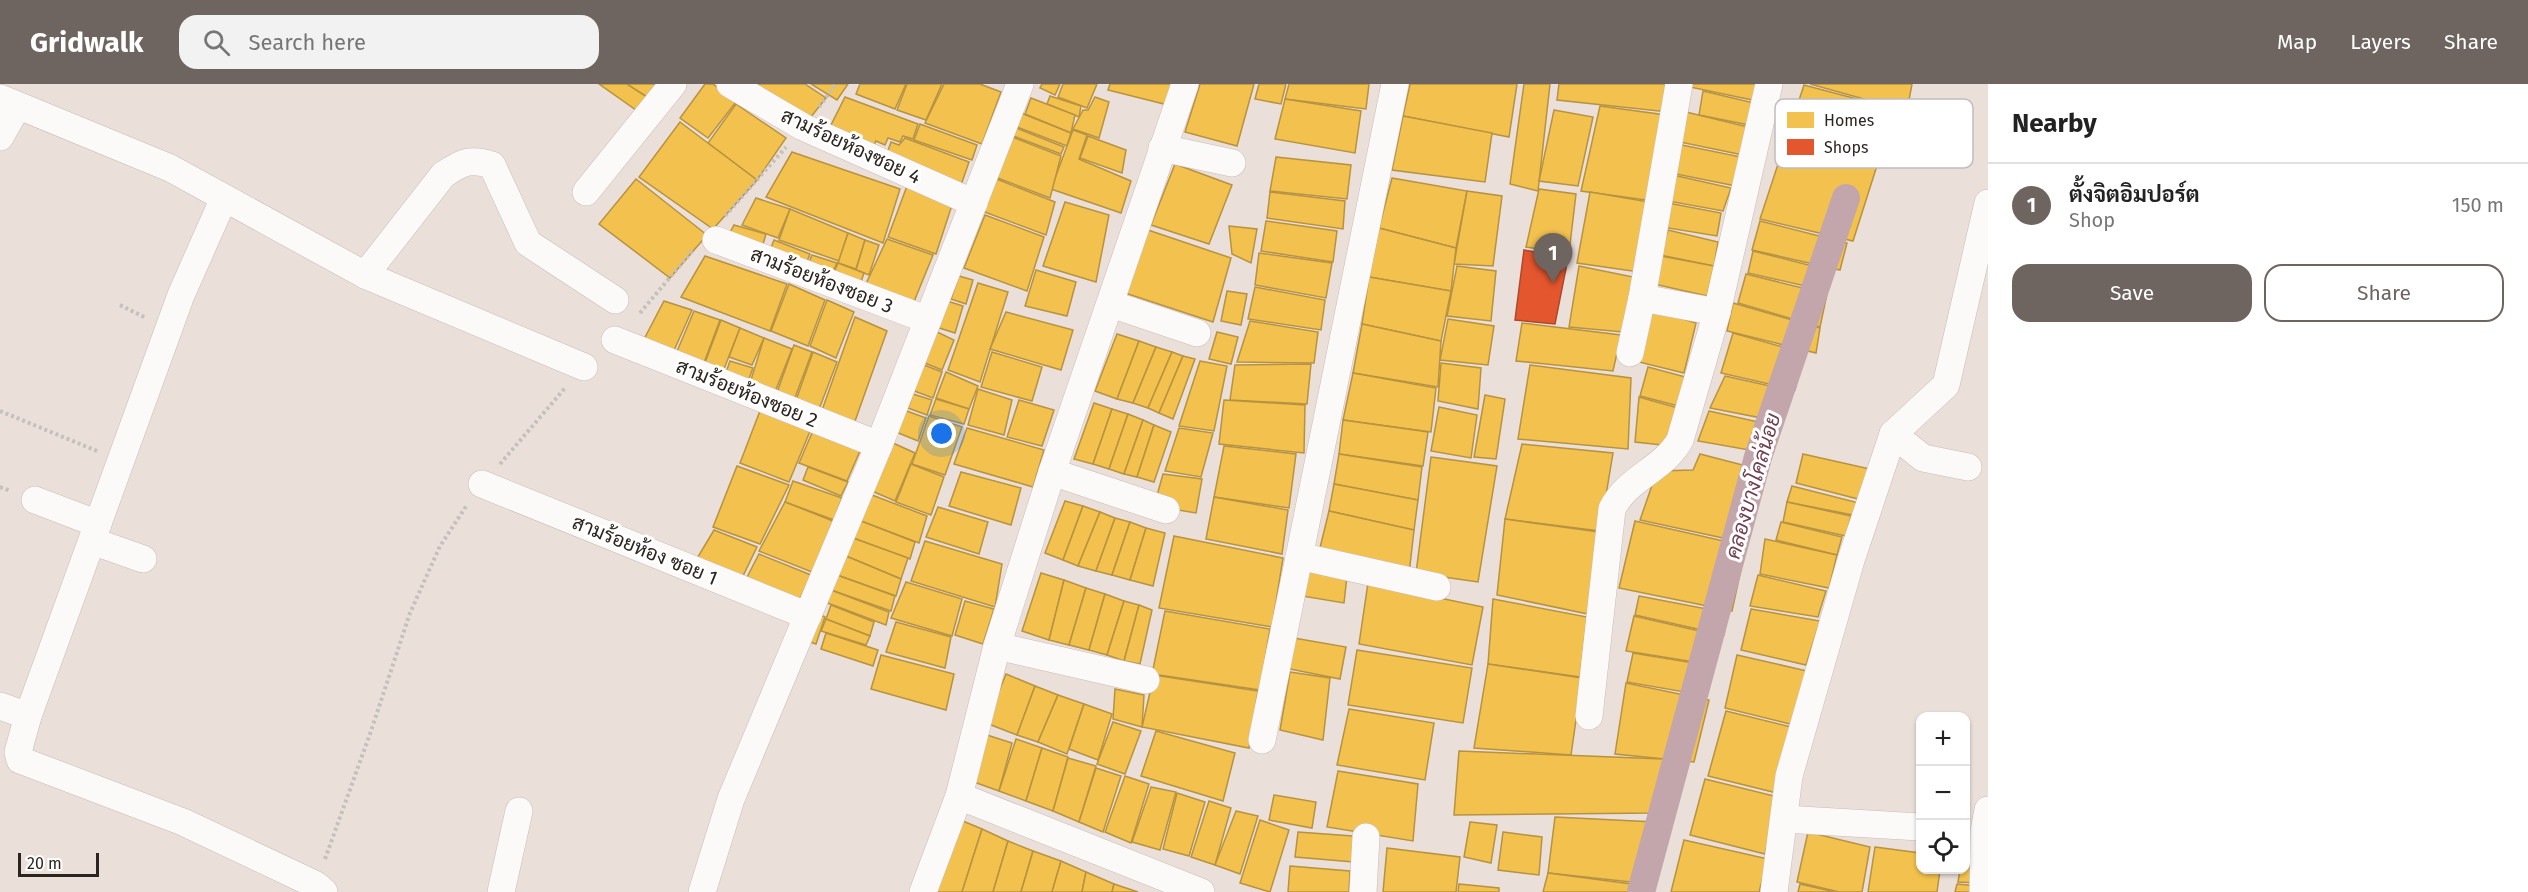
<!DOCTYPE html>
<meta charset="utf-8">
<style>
body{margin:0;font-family:"Fira Sans",Sarabun,sans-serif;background:#f2f2f2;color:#222}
.controls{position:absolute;right:18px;bottom:18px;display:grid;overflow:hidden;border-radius:12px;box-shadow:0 2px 4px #0004}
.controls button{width:54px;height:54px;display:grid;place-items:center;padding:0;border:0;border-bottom:2px solid #e0e0e0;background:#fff;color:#222;font:30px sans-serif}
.scale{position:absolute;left:18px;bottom:15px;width:81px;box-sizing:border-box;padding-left:6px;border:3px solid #2c241f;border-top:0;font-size:16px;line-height:21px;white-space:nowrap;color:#2c241f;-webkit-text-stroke:4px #fff;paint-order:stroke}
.you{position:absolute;left:942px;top:350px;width:21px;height:21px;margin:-15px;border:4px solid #fff;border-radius:50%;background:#1a73e8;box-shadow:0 0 0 9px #1a73e833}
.badge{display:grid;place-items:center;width:39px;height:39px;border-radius:50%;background:#6f6560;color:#fff;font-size:20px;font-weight:700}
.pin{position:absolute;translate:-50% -50px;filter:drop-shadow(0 2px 3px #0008)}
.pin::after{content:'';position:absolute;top:32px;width:21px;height:18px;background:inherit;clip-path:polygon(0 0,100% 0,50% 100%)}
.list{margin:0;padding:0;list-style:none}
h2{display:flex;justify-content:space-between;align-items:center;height:78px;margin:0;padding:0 24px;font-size:26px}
h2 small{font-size:20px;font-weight:400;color:#767676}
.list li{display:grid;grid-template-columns:39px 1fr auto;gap:18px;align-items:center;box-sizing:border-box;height:84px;padding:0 24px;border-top:2px solid #e0e0e0}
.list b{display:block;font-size:22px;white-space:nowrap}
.list p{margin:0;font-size:20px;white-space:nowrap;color:#767676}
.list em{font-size:20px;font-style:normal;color:#767676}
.actions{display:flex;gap:12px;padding:18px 24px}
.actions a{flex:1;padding:14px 0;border:2px solid #6f6560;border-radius:18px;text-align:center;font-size:21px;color:#6f6560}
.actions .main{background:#6f6560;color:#fff}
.icon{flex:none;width:33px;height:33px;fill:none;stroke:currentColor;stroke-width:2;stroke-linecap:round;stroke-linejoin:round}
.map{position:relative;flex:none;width:1988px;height:808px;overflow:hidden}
header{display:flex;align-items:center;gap:36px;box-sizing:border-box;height:84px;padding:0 30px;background:#6f6560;color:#fff}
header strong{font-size:28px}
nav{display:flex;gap:33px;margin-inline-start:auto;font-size:21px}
.search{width:420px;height:54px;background:#f2f2f2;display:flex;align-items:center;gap:15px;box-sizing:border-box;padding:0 21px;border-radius:18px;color:#767676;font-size:22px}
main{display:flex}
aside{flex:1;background:#fff}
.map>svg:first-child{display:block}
</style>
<header>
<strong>Gridwalk</strong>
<div class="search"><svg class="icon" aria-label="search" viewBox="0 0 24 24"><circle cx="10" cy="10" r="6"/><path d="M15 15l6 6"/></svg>Search here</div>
<nav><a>Map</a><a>Layers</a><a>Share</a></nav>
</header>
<main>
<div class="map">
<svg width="1988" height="808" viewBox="0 0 1988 808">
<rect width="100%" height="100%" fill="#ebdfd9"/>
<g fill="#f2c14e" stroke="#b79240" stroke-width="1.5">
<path d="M599 0H627L652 16 643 31Z"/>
<path d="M627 0H654L662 5 652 16Z"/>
<path d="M705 0H713L736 18 708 54 680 34Z"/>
<path d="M743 0H805L826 14 803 43Z"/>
<path d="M811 0H848L837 16Z"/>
<path d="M860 0H906L895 25 856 10Z"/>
<path d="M907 0H942L926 36 897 26Z"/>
<path d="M944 0H980L1001 8 982 60 925 39Z"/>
<path d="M1042 0H1060L1055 11 1040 4Z"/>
<path d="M1063 0H1097L1087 24 1058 13Z"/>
<path d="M1110 0H1185L1176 23 1108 6Z"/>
<path d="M1200 0H1254L1237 62 1185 48Z"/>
<path d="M1259 0H1286L1281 20 1255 15Z"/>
<path d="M1289 0H1369L1366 25 1285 15Z"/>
<path d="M1410 0H1517L1509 53 1403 32Z"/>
<path d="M1524 0H1550L1538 107 1510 100Z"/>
<path d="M1559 0H1671L1668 28 1557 16Z"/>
<path d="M1691 0H1759L1757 17 1690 3Z"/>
<path d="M1810 0H1912L1907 27Z"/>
<path d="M1804 1 1895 25 1853 157 1760 135Z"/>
<path d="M1703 7 1754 19 1749 41 1699 31Z"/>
<path d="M1050 12 1081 22 1079 33 1047 20Z"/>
<path d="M845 13 918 40 913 55 903 52 900 58 888 54 885 61 876 57 866 76 825 53Z"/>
<path d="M1095 13 1109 18 1099 54 1073 45 1083 26H1088Z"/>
<path d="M1031 14 1075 31 1071 49 1025 30Z"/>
<path d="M1285 15 1361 27 1355 69 1275 55Z"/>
<path d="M736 20 786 54 757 96 708 59Z"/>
<path d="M1600 22 1666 31 1653 117 1581 107Z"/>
<path d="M1554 26 1593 33 1578 102 1539 97Z"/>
<path d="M1682 27 1752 44 1748 72 1675 57Z"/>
<path d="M1021 29 1071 49 1067 62 1017 43Z"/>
<path d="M1403 32 1492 49 1485 98 1392 86Z"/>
<path d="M680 38 757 96 713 145 639 93Z"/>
<path d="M920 40 977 61 972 76 914 56Z"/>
<path d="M1016 44 1064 63 1061 70 1013 52Z"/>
<path d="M1073 46 1087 51 1079 75 1131 97 1121 129 1051 105Z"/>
<path d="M1007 51 1061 72 1050 114 995 93Z"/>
<path d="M1088 52 1126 66 1122 89 1080 74Z"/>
<path d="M905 54 969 78 959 107 885 75 891 58 899 61Z"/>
<path d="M1677 60 1741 73 1736 102 1671 89Z"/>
<path d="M792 68 900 105 883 159 766 113Z"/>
<path d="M1276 73 1351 81 1347 115 1270 107Z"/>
<path d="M1175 80 1232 101 1209 160 1151 141Z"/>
<path d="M1673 91 1731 104 1723 127 1668 117Z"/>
<path d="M994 94 1055 118 1046 151 982 127Z"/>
<path d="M1392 94 1467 107 1456 164 1379 144Z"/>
<path d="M636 95 707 151 670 194 599 140Z"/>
<path d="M907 102 953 118 936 170 888 153Z"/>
<path d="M1539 105 1576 110 1569 169 1526 163Z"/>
<path d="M1467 107 1502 112 1493 182 1454 180Z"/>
<path d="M1270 108 1345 117 1343 145 1267 134Z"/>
<path d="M1590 108 1649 118 1639 188 1577 179Z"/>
<path d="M756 114 790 125 778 154 742 141Z"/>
<path d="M1065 118 1109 131 1096 198 1043 182Z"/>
<path d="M1668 119 1721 129 1717 152 1662 143Z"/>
<path d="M790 125 848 149 839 177 779 156Z"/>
<path d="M985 131 1044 153 1027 207 964 184Z"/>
<path d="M1266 137 1337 147 1333 178 1261 167Z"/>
<path d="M1760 137 1847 159 1840 186 1752 166Z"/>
<path d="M734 141 766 150 761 167 727 154Z"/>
<path d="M1229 142 1257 145 1251 179 1232 170Z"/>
<path d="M1379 144 1456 164 1451 207 1369 193Z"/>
<path d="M1148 146 1231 174 1213 238 1125 209Z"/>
<path d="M1668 146 1718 158 1714 182 1660 171Z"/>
<path d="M848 149 865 156 856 185 838 179Z"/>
<path d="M887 155 933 171 911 225 863 206Z"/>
<path d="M774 156 810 170 804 185 768 171Z"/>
<path d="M865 156 879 161 869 191 856 186Z"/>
<path d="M1753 167 1832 187 1827 207 1748 189Z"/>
<path d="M1259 169 1332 179 1326 214 1255 201Z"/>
<path d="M812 171 837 179 830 194 806 186Z"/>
<path d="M705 172 787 200 770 247 681 213Z"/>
<path d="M1661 172 1714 182 1707 212 1654 200Z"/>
<path d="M838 179 864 189 859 204 831 195Z"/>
<path d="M1457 182 1496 187 1491 237 1447 232Z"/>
<path d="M1579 182 1638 194 1634 249 1569 243Z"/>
<path d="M1036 186 1076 198 1067 232 1025 222Z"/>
<path d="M1746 190 1827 210 1820 243 1738 219Z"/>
<path d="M959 192 973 196 966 220 951 215Z"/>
<path d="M1369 193 1451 207 1441 257 1362 240Z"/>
<path d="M978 199 1008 208 980 298 948 286Z"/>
<path d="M789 200 825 216 808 262 771 247Z"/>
<path d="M1255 203 1325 216 1321 246 1248 235Z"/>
<path d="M1227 207 1247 210 1241 241 1221 237Z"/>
<path d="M827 216 854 228 836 274 810 262Z"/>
<path d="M944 216 963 222 955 249 933 242Z"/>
<path d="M664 217 692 226 672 271 642 259Z"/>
<path d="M1733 219 1820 244 1816 269 1727 247Z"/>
<path d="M1646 223 1696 239 1684 289 1635 277Z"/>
<path d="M694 227 720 236 702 284 675 272Z"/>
<path d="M1006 228 1073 246 1061 286 990 265Z"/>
<path d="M855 233 887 247 854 340 821 329Z"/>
<path d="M1448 235 1494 242 1488 281 1440 276Z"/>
<path d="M721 236 740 244 722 290 703 284Z"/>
<path d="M1250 237 1318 248 1314 279 1237 278Z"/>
<path d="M1522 239 1621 251 1613 287 1516 277Z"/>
<path d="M1362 240 1441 257 1438 303 1353 289Z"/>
<path d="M740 244 764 254 752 281 729 273Z"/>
<path d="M933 246 954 256 942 286 920 277Z"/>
<path d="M1217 248 1238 253 1231 280 1209 275Z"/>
<path d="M1733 249 1804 269 1795 306 1721 289Z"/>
<path d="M1117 250 1139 257 1117 315 1095 307Z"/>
<path d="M764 254 792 265 775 308 750 299Z"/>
<path d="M1139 257 1156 263 1133 319 1117 315Z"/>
<path d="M794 261 812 268 793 319 775 314Z"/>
<path d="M1156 263 1172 268 1148 324 1133 319Z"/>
<path d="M813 268 837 278 818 328 795 319Z"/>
<path d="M992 268 1042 283 1032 317 981 303Z"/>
<path d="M1172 268 1183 272 1159 329 1148 324Z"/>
<path d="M1183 272 1195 275 1173 335 1159 329Z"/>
<path d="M730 277 753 284 747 300 725 291Z"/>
<path d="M1200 277 1227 282 1214 347 1179 342Z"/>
<path d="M919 279 942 288 933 314 909 305Z"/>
<path d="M1441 279 1481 284 1478 325 1438 317Z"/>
<path d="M1311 280 1307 320 1230 316 1235 281Z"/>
<path d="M1530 281 1631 294 1628 365 1518 355Z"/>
<path d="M1648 283 1693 295 1686 324 1640 312Z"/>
<path d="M946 288 978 302 969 325 936 314Z"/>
<path d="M1353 289 1436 304 1431 348 1343 336Z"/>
<path d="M1725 292 1792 307 1782 338 1710 324Z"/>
<path d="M978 305 1012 316 1004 351 968 341Z"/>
<path d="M913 310 932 316 927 331 908 324Z"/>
<path d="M1485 311 1505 315 1496 375 1474 373Z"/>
<path d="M1639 313 1678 324 1671 362 1635 358Z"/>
<path d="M936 315 969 325 964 340 930 331Z"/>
<path d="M1019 316 1054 326 1042 362 1007 353Z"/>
<path d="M1224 316 1305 321 1304 369 1219 360Z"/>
<path d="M763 319 813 340 789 398 740 379Z"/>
<path d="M1094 319 1112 325 1093 380 1074 375Z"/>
<path d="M1439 323 1477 331 1471 374 1431 367Z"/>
<path d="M1112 325 1128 330 1109 385 1093 380Z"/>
<path d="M904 326 926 334 918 357 896 348Z"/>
<path d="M1709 327 1772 341 1766 369 1698 357Z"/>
<path d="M1128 330 1143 336 1124 390 1109 385Z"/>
<path d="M929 332 962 343 945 391 912 380Z"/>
<path d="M1143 336 1154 341 1137 393 1124 390Z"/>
<path d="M1343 336 1428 348 1423 382 1339 370Z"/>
<path d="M1154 341 1171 348 1154 398 1137 393Z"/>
<path d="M815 342 863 360 847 397 799 379Z"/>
<path d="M967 344 1044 366 1033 403 954 380Z"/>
<path d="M1179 344 1213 349 1201 393 1165 387Z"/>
<path d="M893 359 915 369 895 417 872 407Z"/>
<path d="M1522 360 1613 369 1600 447 1505 435Z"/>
<path d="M1224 362 1296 370 1289 424 1214 413Z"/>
<path d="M1339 370 1422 383 1418 416 1334 400Z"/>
<path d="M1700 370 1762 386 1746 459 1640 436 1657 387 1693 386Z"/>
<path d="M1803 370 1870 385 1862 416 1796 399Z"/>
<path d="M1431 373 1497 382 1478 498 1416 489Z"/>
<path d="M911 380 944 393 931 431 896 418Z"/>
<path d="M737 382 789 401 760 460 713 443Z"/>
<path d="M808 383 848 398 841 412 803 396Z"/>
<path d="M961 388 1021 404 1011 441 949 422Z"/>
<path d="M1163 390 1202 395 1196 429 1154 422Z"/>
<path d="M793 397 842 414 834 436 785 418Z"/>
<path d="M1334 400 1418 416 1414 446 1329 427Z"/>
<path d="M1792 402 1859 419 1858 432 1787 418Z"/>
<path d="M872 411 927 432 919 459 861 437Z"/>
<path d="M1214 413 1288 426 1282 470 1206 455Z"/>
<path d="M1065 417 1083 422 1063 476 1045 469Z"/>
<path d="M785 418 833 437 812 488 759 467Z"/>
<path d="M1787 418 1851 432 1846 452 1783 438Z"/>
<path d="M1083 422 1100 428 1078 482 1063 476Z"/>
<path d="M938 423 988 438 979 470 926 453Z"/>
<path d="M1329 427 1414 446 1409 490 1318 472Z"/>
<path d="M1100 428 1115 434 1096 487 1078 482Z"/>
<path d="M1115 434 1130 438 1112 491 1096 487Z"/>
<path d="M1505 435 1599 448 1588 530 1497 511Z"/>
<path d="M861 437 915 458 910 475 853 454Z"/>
<path d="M1635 437 1746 462 1732 527 1619 504Z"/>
<path d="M1130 438 1146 444 1130 496 1112 491Z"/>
<path d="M1781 438 1842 453 1837 471 1776 456Z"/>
<path d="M1146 444 1165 449 1153 502 1130 496Z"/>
<path d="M714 446 757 463 742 494 696 476Z"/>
<path d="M1174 452 1283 474 1272 543 1159 524Z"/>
<path d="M853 454 908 474 901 495 846 472Z"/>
<path d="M1765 455 1837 471 1829 504 1760 490Z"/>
<path d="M925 457 1002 480 995 523 911 497Z"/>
<path d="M759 470 811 491 797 521 744 499Z"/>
<path d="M846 472 901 495 896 512 837 491Z"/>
<path d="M1309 484 1347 492 1344 519 1302 512Z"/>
<path d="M1041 489 1064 496 1049 556 1022 547Z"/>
<path d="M837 491 895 512 891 527 831 506Z"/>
<path d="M1758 491 1826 507 1818 533 1750 522Z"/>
<path d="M1064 496 1086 504 1069 561 1049 556Z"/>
<path d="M906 498 962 515 952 552 891 534Z"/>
<path d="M1368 499 1483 523 1472 581 1359 560Z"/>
<path d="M1086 504 1105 510 1089 566 1069 561Z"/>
<path d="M831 506 889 528 886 541 825 518Z"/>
<path d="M1105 510 1124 517 1107 571 1089 566Z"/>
<path d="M1639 512 1728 529 1724 551 1635 531Z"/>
<path d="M1493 515 1587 533 1580 593 1488 580Z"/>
<path d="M965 517 994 525 983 560 955 551Z"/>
<path d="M1124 517 1139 521 1124 577 1107 571Z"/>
<path d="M831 521 874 538 870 552 826 535Z"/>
<path d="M1139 521 1152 526 1140 580 1124 577Z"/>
<path d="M1751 525 1820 537 1806 581 1741 566Z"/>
<path d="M1165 527 1270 545 1260 606 1152 590Z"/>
<path d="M814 528 825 533 816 560 804 556Z"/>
<path d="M1634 532 1717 551 1713 581 1626 567Z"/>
<path d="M826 535 870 552 866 561 821 547Z"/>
<path d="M896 538 951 553 945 584 886 568Z"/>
<path d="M826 549 878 566 873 582 821 565Z"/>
<path d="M1294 554 1346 563 1340 595 1285 584Z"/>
<path d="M1357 566 1472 584 1463 639 1348 621Z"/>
<path d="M1633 569 1712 582 1707 612 1627 598Z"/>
<path d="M881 571 954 590 946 626 871 605Z"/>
<path d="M1737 571 1807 587 1794 641 1725 624Z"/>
<path d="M1488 580 1582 594 1571 671 1474 664Z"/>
<path d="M1290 588 1330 594 1323 656 1280 646Z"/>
<path d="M1006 590 1035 602 1017 651 986 639Z"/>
<path d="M1154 591 1258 607 1249 664 1142 643Z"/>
<path d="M1626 599 1709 616 1694 678 1615 670Z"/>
<path d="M1035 602 1058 611 1038 658 1017 651Z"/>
<path d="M1115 605 1144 611 1142 643 1113 635Z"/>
<path d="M1058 611 1084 620 1067 670 1038 658Z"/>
<path d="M1084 620 1112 630 1098 676 1069 665Z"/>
<path d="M1349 625 1434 639 1425 696 1337 681Z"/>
<path d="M1726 627 1795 644 1777 709 1708 692Z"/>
<path d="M1113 638 1141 647 1125 690 1097 680Z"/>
<path d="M1156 647 1235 669 1223 717 1141 692Z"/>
<path d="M987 651 1012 659 999 707 971 697Z"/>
<path d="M1016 655 1042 664 1026 717 999 707Z"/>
<path d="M1042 664 1068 673 1053 727 1026 717Z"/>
<path d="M1459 667 1663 675 1655 729 1454 731Z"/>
<path d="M1068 674 1096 682 1079 738 1053 727Z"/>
<path d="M1096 684 1121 692 1103 748 1079 738Z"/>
<path d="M1338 687 1418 700 1413 757 1327 743Z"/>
<path d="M1125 692 1149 700 1131 759 1105 748Z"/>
<path d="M1705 695 1778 713 1765 770 1690 751Z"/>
<path d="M1151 703 1176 708 1160 766 1132 758Z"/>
<path d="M1177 709 1205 718 1189 772 1163 765Z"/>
<path d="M1274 711 1316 718 1312 744 1269 736Z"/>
<path d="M1209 717 1231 724 1215 781 1191 773Z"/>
<path d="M1236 727 1258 732 1240 790 1215 781Z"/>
<path d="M1555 733 1655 738 1640 799 1548 789Z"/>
<path d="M958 735 982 745 962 808H936Z"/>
<path d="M1260 736 1289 746 1270 808 1240 799Z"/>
<path d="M1470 738 1497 741 1491 779 1464 773Z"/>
<path d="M982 745 1008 757 993 808H962Z"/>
<path d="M1298 748 1366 753 1365 779 1295 773Z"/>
<path d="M1503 748 1542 753 1539 791 1498 786Z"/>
<path d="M1808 748 1870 763 1862 808H1839L1797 798Z"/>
<path d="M1684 756 1768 775 1759 808H1671Z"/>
<path d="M1008 757 1033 767 1021 808H993Z"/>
<path d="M1875 763 1920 769V786H1940L1937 808H1868Z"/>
<path d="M1387 764 1460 773 1456 808H1383Z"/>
<path d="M1033 767 1061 777 1052 808H1021Z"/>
<path d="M1966 770 1980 772 1977 799 1958 798 1960 786H1966Z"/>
<path d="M1061 777 1086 788 1082 808H1052Z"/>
<path d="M1290 782 1350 787 1349 808H1288Z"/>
<path d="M1086 788 1114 800 1112 808H1082Z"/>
<path d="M1548 789 1639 801 1638 808H1543Z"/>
<path d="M1114 800 1138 808H1112Z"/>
<path d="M1459 800 1499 804V808H1458Z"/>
<path d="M1800 800 1835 808H1798Z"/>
<path d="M1957 800 1977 802 1976 808H1955Z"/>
</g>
<path fill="#e4572e" stroke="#ad482a" stroke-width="1.5" d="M1524 166 1568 174 1555 240 1515 236Z"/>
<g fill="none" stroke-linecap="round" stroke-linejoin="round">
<path stroke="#c2a6ac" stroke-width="28" d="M1641 808 1758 373 1846 114"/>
<defs>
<g id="minor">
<path d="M730 0 803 43 974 119"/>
<path d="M0 14 170 84 365 191 584 283"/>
<path d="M0 53 17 23"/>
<path d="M1162 64 1232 79"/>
<path d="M586 108 673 0"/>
<path d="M224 114 181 211 28 632 18 668 20 676 183 738 295 791 316 801 324 808"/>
<path d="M716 156 928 236"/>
<path d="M365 191 443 91C462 78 470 74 492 81L528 159 615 216"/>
<path d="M1642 214 1717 228"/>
<path d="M1111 220 1197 249"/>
<path d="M615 256 879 361"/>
<path d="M1630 269 1642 214 1679 0"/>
<path d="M1893 350 1923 374 1968 383"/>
<path d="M1052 388 1166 426"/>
<path d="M482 400 808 532"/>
<path d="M35 416 98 440"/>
<path d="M92 457 143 475"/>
<path d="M1299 472 1437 503"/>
<path d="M997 562 1146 596"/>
<path d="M0 622 28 632"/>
<path d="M1589 632 1612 425C1627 394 1664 385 1680 356L1717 228 1769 0"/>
<path d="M1262 656 1395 0"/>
<path d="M959 712 1201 808"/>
<path d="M1784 735 1920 743"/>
<path d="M501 808 519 727"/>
<path d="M702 808 731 715 879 361 1020 0"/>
<path d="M923 808 959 712 997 562 1052 388 1185 0"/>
<path d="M1363 808 1366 753"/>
<path d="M1774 808 1789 692 1851 476 1893 350 1946 301 1988 119"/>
<path d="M1983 808 1984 747 1988 726"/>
</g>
</defs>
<use href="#minor" stroke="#c6bcb7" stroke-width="28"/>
<g stroke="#c4c0bc" stroke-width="4" stroke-dasharray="3 3" stroke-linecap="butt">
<path d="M819 23 836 0"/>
<path d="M725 132 786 63"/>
<path d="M120 221 146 234"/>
<path d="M640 229 693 166"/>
<path d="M0 327 97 367"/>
<path d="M500 380 565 304"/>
<path d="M0 403 11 407"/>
<path d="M325 775 371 647 410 529 440 462 467 421"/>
</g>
<use href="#minor" stroke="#fcfaf9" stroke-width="27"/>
</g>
<g text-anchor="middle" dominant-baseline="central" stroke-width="6" stroke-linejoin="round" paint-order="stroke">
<g font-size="20" fill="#2c241f" stroke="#fff">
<text transform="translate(851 62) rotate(25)">สามร้อยห้องซอย 4</text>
<text transform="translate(822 196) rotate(21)">สามร้อยห้องซอย 3</text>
<text transform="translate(747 309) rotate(22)">สามร้อยห้องซอย 2</text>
<text transform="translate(645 466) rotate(22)">สามร้อยห้อง ซอย 1</text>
</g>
<g font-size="21" font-style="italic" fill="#713f51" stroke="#fff">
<text transform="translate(1753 402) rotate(-74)">คลองบางโคล่น้อย</text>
</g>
</g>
<rect x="1775" y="15" width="198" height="69" rx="9" fill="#fff" stroke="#c0bdbc" stroke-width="1.5"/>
<rect x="1787" y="28" width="27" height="16" fill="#f2c14e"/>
<rect x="1787" y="55" width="27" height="16" fill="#e4572e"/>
<g font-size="16" fill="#2c241f">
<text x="1824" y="42">Homes</text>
<text x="1824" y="69">Shops</text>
</g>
</svg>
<div class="controls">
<button>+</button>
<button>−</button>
<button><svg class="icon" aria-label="locate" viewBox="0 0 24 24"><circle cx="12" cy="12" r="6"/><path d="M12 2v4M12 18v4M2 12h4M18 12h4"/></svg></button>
</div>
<div class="scale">20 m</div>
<div class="you"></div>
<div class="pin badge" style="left:1553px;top:199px">1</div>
</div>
<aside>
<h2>Nearby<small></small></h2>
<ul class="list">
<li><span class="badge">1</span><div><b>ตั้งจิตอิมปอร์ต</b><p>Shop</p></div><em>150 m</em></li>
</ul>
<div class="actions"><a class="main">Save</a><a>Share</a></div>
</aside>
</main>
